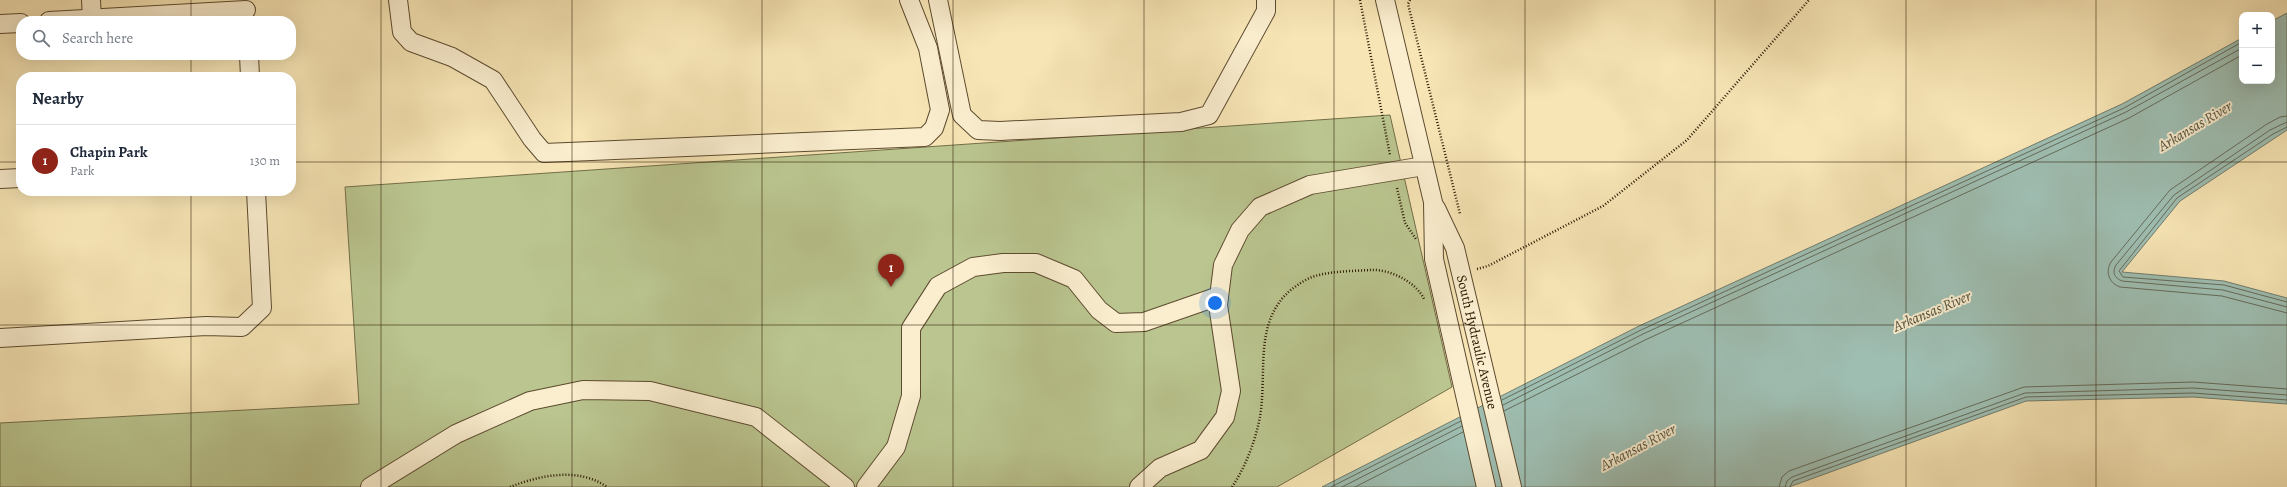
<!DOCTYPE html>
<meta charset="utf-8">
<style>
body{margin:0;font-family:Alegreya,serif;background:#f6f6f7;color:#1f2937}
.controls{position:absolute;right:12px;top:12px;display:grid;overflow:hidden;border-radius:8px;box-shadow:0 4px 16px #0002}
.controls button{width:36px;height:36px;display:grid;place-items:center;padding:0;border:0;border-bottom:1px solid #e0e1e3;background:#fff;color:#1f2937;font:20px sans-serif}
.you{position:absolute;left:1215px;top:303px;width:14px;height:14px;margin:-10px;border:3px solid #fff;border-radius:50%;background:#1a73e8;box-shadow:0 0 0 6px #1a73e833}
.badge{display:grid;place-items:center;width:26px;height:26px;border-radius:50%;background:#8f2418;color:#fff;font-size:13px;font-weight:700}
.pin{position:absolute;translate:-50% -33px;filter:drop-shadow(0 1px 2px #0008)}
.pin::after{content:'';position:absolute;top:21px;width:14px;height:12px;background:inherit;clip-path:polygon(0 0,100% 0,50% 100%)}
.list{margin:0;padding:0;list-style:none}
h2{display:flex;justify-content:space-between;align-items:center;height:52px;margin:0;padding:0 16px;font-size:17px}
h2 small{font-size:13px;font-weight:400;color:#747a83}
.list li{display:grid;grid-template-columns:26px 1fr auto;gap:12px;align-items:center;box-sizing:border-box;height:72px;padding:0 16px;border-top:1px solid #e0e1e3}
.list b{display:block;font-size:15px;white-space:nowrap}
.list p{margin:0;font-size:13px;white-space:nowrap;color:#747a83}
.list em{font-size:13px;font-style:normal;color:#747a83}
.icon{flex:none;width:22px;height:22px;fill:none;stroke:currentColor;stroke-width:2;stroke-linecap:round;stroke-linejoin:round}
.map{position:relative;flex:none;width:2287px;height:487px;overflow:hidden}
.search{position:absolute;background:#fff;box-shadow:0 4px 16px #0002;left:16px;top:16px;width:280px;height:44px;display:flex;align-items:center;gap:10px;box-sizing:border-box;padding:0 14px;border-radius:16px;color:#747a83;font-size:15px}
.panel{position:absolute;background:#fff;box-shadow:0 4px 16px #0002;left:16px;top:72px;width:280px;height:124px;border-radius:16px}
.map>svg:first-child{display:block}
</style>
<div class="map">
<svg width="2287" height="487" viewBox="0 0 2287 487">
<rect width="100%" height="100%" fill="#f7e5b5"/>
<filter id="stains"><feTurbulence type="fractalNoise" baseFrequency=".005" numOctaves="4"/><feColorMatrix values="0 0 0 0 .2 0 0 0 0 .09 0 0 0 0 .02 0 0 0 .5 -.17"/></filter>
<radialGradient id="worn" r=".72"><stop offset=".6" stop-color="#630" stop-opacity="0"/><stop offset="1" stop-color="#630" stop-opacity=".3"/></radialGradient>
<path fill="#bac58f" stroke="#726e48" d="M1390 115 1452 387 1277 487H0V423L359 404 345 187Z"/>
<path fill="#9ebeb2" stroke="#707c6c" d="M2287 13V130L2180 201 2122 272 2224 281 2287 298V404L2193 397 2026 401 1789 487H1322L1639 326 2122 104 2242 38V81H2272V21Z"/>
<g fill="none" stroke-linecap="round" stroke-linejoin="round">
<g stroke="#646b5a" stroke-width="1">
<path d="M2287 116 2280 117 2267 124 2170 190 2111 262C2105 272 2109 283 2120 287L2222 296 2287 313"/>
<path d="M2287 122 2270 130 2174 195 2116 265C2112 272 2114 278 2122 281L2223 290 2287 307"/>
<path d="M2287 127 2273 134 2177 198 2119 271 2123 277 2224 285 2287 302"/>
<path d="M1502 400 1641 330 2124 108 2242 42"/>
<path d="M1503 405 1643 334 2126 112 2242 48"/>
<path d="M1504 411 1645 340 2129 118 2242 55"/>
<path d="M1331 487 1461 421"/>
<path d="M1342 487 1462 426"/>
<path d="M1355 487 1463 432"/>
<path d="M1779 487 1782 477 1789 471 2024 387 2193 382 2287 389"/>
<path d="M1785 487 1787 481 1792 477 2025 393 2193 388 2287 395"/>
<path d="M1790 487 1793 481 2026 397 2193 393 2287 400"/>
</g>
<defs>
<g id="minor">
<path d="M91 0 92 19"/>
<path d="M398 0 402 32 411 42 452 57 493 80 532 139 544 153 925 137 934 128 940 110 928 48 909 0"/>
<path d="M938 0 962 115 978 130 1000 131 1181 122 1209 115 1266 11V0"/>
<path d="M1385 0 1433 202 1434 259 1486 487"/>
<path d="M49 21 246 10"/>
<path d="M0 24 21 23"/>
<path d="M249 55 250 77"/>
<path d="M0 179 21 178"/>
<path id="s1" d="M1436 208 1455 248 1512 487"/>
<path d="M0 338 206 326 242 327 262 308 256 191"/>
<path d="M370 487 456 434 530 401 583 390 650 391 756 417 845 487"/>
<path d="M866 487 896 447 911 396V328L938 286 973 267 1003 263H1036L1074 279 1099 310 1116 323 1144 322 1219 296"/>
<path d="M1139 487 1160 468 1201 450 1225 417 1231 391 1218 305 1223 265 1240 230 1260 207 1310 185 1424 166"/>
</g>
</defs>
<use href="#minor" stroke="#5d4b2f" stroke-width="20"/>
<g stroke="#2a1802" stroke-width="2.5" stroke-dasharray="1 2" stroke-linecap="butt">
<path d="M1360 0 1390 155"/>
<path d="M1410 0 1408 4 1460 214"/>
<path d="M1397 188 1405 223 1416 239"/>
<path d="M1477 269 1488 266 1603 206 1687 140 1809 0"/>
<path d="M510 487C540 475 579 467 607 487"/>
<path d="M1232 487C1244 469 1253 447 1258 426 1270 379 1250 323 1292 289 1300 283 1309 277 1319 275 1335 271 1354 271 1371 270 1390 269 1416 282 1424 299"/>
</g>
<use href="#minor" stroke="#faeecf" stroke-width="18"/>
</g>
<path fill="none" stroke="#2a1802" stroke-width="1" stroke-opacity="0.55" d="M191 0V21M381 0V487M572 0V487M762 0V487M953 0V487M1144 0V487M1334 0V487M1525 0V487M1715 0V487M1906 0V487M2096 0V487M191 55V77M0 162H21M291 162H2287M191 191V487M0 325H2287"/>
<g text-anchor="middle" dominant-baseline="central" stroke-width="4" stroke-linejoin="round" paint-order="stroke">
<g font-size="14" fill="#2a1802" stroke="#faeecf">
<text stroke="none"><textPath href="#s1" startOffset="141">South Hydraulic Avenue</textPath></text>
</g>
<g font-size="15" font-style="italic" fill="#535240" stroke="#faeecf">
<text transform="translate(2195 126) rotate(-31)">Arkansas River</text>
<text transform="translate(1932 311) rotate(-23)">Arkansas River</text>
<text transform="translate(1638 447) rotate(-28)">Arkansas River</text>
</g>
</g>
<rect width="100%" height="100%" filter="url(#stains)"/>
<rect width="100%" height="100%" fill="url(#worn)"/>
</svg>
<div class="controls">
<button>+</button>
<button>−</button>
</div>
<div class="you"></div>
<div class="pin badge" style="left:891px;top:287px">1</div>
<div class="search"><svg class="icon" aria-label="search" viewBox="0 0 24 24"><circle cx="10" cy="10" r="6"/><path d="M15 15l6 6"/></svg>Search here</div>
<section class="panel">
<h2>Nearby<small></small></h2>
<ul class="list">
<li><span class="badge">1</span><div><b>Chapin Park</b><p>Park</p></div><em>130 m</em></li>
</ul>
</section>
</div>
